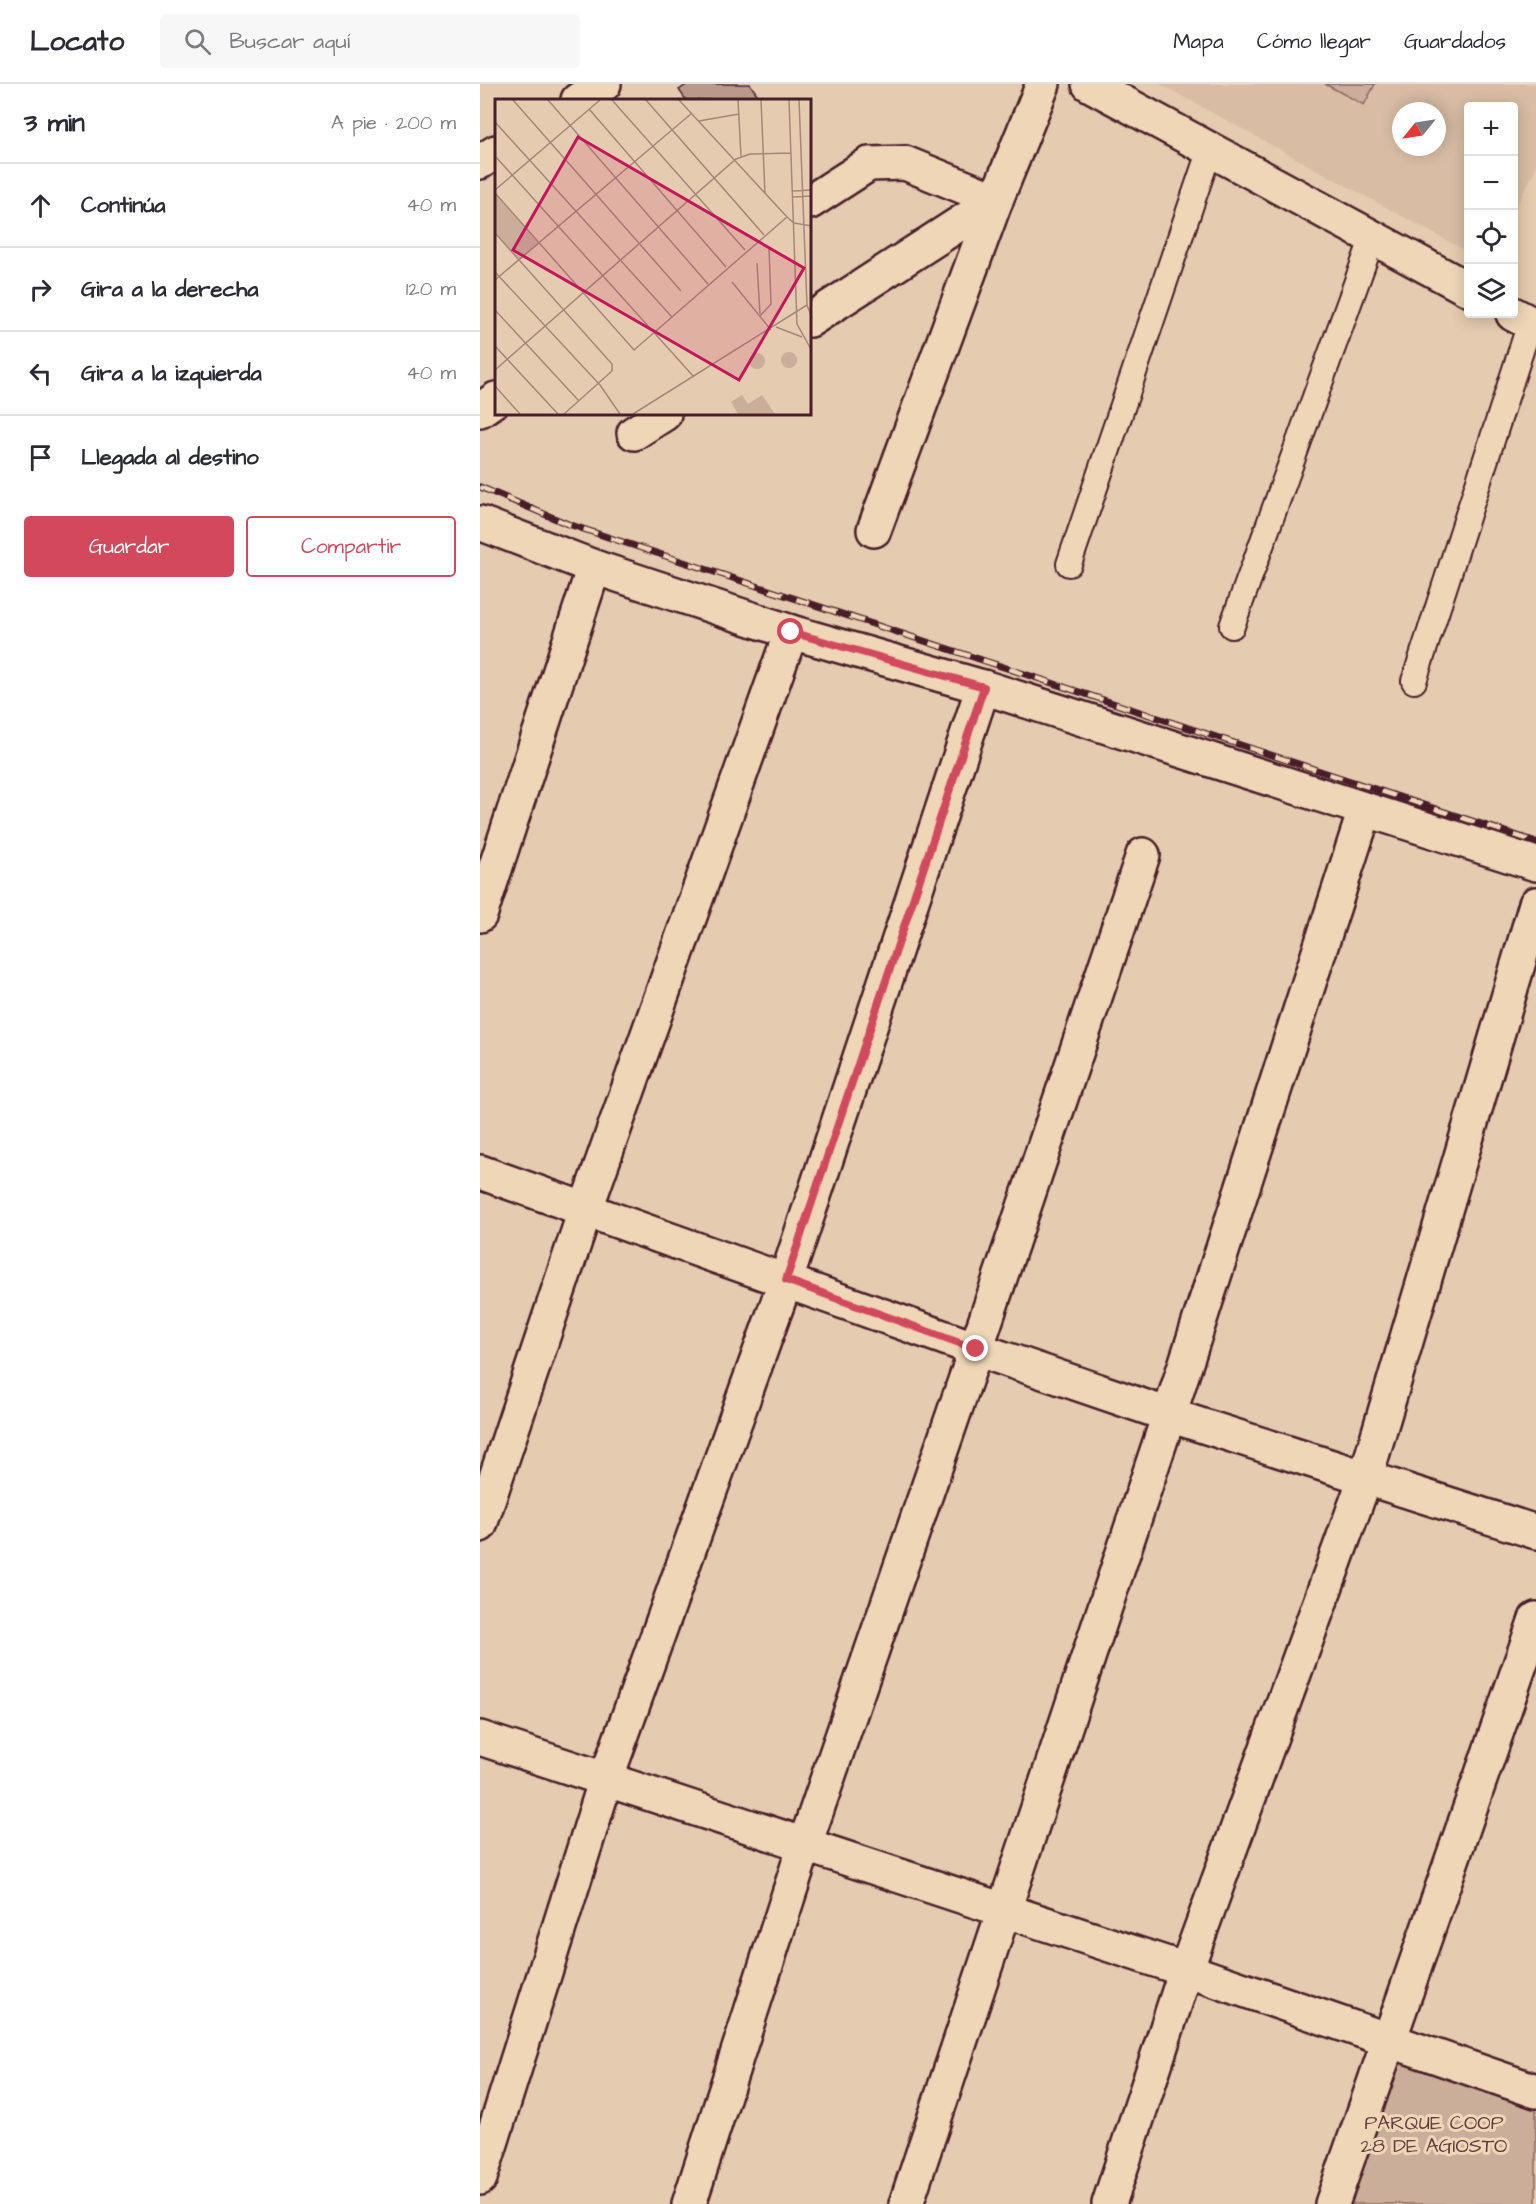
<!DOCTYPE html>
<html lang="es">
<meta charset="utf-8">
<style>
body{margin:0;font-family:"Architects Daughter",sans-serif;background:#f7f7f7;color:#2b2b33}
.controls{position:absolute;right:18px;top:18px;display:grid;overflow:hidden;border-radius:6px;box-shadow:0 3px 15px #0003}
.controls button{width:54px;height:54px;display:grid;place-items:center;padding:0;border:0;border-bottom:2px solid #e1e1e2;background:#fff;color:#2b2b33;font:30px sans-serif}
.compass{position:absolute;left:912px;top:18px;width:54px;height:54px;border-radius:50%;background:#fff;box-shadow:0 3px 15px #0003;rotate:240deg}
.stop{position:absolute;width:18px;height:18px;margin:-14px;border:4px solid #d1495b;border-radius:50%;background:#fff}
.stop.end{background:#d1495b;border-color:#fff;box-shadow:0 2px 6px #0008}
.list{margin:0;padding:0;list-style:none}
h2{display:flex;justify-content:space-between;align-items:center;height:78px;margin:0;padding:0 24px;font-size:26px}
h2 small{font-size:20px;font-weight:400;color:#7c7c81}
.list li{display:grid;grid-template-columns:39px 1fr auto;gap:18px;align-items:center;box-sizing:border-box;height:84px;padding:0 24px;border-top:2px solid #e1e1e2}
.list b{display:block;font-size:22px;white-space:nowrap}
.list em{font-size:20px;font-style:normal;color:#7c7c81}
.actions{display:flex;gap:12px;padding:18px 24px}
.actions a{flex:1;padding:14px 0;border:2px solid #d1495b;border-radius:6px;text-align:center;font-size:21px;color:#d1495b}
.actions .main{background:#d1495b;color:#fff}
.icon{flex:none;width:33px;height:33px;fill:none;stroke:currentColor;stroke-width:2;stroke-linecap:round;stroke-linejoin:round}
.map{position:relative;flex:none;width:1056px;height:2120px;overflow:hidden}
header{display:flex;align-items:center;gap:36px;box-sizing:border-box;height:84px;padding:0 30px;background:#fff;border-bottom:2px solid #e1e1e2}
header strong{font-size:28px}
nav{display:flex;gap:33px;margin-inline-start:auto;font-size:21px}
.search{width:420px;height:54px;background:#f7f7f7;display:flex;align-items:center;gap:15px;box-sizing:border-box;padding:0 21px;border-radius:6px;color:#7c7c81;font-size:22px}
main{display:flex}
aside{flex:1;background:#fff}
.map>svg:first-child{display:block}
</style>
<header>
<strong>Locato</strong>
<div class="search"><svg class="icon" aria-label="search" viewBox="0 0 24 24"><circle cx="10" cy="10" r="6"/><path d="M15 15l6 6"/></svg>Buscar aquí</div>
<nav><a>Mapa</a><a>Cómo llegar</a><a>Guardados</a></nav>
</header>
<main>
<aside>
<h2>3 min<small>A pie · 200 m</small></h2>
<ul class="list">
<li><svg class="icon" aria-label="ahead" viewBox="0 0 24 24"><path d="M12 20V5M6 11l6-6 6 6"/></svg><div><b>Continúa</b></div><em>40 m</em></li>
<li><svg class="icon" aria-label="right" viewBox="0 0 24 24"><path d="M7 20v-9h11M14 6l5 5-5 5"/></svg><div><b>Gira a la derecha</b></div><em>120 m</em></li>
<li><svg class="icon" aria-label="left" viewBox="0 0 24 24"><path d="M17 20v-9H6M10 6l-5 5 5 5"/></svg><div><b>Gira a la izquierda</b></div><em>40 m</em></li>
<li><svg class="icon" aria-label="arrive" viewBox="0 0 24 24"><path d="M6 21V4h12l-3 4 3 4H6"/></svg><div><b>Llegada al destino</b></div></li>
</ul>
<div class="actions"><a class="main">Guardar</a><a>Compartir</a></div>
</aside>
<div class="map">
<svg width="1056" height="2120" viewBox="0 0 1056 2120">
<rect width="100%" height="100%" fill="#e5cbaf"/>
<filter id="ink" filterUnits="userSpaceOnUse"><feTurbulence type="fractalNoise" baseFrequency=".0167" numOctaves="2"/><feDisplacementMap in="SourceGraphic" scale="12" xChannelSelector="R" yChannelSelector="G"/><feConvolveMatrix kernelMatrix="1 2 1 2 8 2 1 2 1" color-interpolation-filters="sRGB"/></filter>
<g filter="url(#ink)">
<path fill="#d8bca4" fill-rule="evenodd" d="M680 0H1056V84L1034 127V22H988V168ZM921 27H957V63H921Z"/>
<g fill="#cbae99" stroke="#8a6662" stroke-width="1.5">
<path d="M845 0H895L884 21Z"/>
<path d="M911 1960 1056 2012V2120H854Z"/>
</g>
<path fill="#b99a8a" stroke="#4a1f2b" stroke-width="1.5" d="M208 0H270L281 16H206L199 6Z"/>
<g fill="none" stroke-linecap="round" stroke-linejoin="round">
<defs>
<g id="pedestrian">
<path d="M589 480 730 65"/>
<path d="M752 542 893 153"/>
<path d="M934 597 1050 239"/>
</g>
<g id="minor">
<path d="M609 0 988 205"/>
<path d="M330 118 389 80 425 79 516 116"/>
<path d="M1033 230 1056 242"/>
<path d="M330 236 516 116"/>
<path d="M0 326 16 315"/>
<path d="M154 349 184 330"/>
<path d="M0 439 114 483 311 548 503 603 1056 780"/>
<path d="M394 446 516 116 563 0"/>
<path d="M0 831 114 483"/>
<path d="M0 1088 496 1265 689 1331 1056 1448"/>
<path d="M0 1441 105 1127 311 548"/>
<path d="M0 1654 706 1886 1056 2007"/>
<path d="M0 2094 126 1695 306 1196 503 603"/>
<path d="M209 2120 325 1760 496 1265 663 771"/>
<path d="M426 2120 689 1331 885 726"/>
<path d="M629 2120 706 1886 886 1392 1056 820"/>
<path d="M852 2120 1056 1535"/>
</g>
<g id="tertiary">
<path d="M98 16 124 0"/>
<path d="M0 78 16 68"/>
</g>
</defs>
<use href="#pedestrian" stroke="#4a1f2b" stroke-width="28"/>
<use href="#minor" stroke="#4a1f2b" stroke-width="38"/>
<use href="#tertiary" stroke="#4a1f2b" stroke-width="38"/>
<use href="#pedestrian" stroke="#efd6b7" stroke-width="24"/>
<use href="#minor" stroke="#efd6b7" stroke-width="33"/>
<use href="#tertiary" stroke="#efd6b7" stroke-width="33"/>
<defs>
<path id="rail" d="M0 403 88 440 1056 758"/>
</defs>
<use href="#rail" stroke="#4a1f2b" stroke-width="7"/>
<use href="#rail" stroke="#efd6b7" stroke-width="4.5" stroke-dasharray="14" stroke-linecap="butt"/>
</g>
</g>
<g fill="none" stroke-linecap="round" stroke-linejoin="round" filter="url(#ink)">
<path stroke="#d1495b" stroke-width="8" d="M311 548 504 603 306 1196 496 1265"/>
</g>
<g text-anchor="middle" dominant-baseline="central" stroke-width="6" stroke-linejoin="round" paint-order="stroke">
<g font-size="20" fill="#643c41" stroke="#efd6b7">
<text x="954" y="2039">PARQUE COOP<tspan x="954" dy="23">28 DE AGIOSTO</tspan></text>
</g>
</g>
<g transform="translate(15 15)">
<rect width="316" height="316" fill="#e5cbaf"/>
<path d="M0 94 44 145 25 161 0 134ZM286 261a8 8 0 1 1 16 0a8 8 0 1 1-16 0ZM254 262a8 8 0 1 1 16 0a8 8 0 1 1-16 0ZM247 296 253 305 267 296 280 315H243L236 303Z" fill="#cbae99"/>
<path fill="none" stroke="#a7867a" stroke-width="1.5" d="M18 1 186 192M53 1 213 185M117 1 250 151M151 1 269 136M184 1 292 118 299 124 317 127M243 1 246 57M266 1 270 95M294 1 302 225 317 252M304 1 312 206 317 219M94 10 231 168M204 22 244 15M0 23 177 218M0 57 199 278M0 91 105 1M298 92 317 91M0 94 139 251 292 118M298 98 317 97M0 134 117 265V272L69 315M262 164 265 215M0 173 105 286 125 315M0 181 197 14M237 183 276 231M0 211 84 302M265 217 276 205 274 148M281 228 307 238M0 247 63 315M0 271 241 60 255 55 296 54M0 287 25 315M138 315 312 206"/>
<path fill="#c2185b" fill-opacity="0.15" stroke="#c2185b" stroke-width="3" d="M83 38 309 169 244 281 18 151Z"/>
<rect width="316" height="316" fill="none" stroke="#4a1f2b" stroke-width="3"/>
</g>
</svg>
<div class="controls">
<button>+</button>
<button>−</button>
<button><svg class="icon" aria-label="locate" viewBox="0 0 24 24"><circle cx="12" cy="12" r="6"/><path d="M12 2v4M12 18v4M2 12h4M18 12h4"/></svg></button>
<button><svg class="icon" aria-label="layers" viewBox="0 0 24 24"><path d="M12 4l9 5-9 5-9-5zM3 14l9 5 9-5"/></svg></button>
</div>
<svg class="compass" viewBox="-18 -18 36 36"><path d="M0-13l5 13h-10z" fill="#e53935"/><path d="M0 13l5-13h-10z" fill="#7c7c81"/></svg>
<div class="stop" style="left:311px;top:548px"></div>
<div class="stop end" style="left:496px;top:1265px"></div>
</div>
</main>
